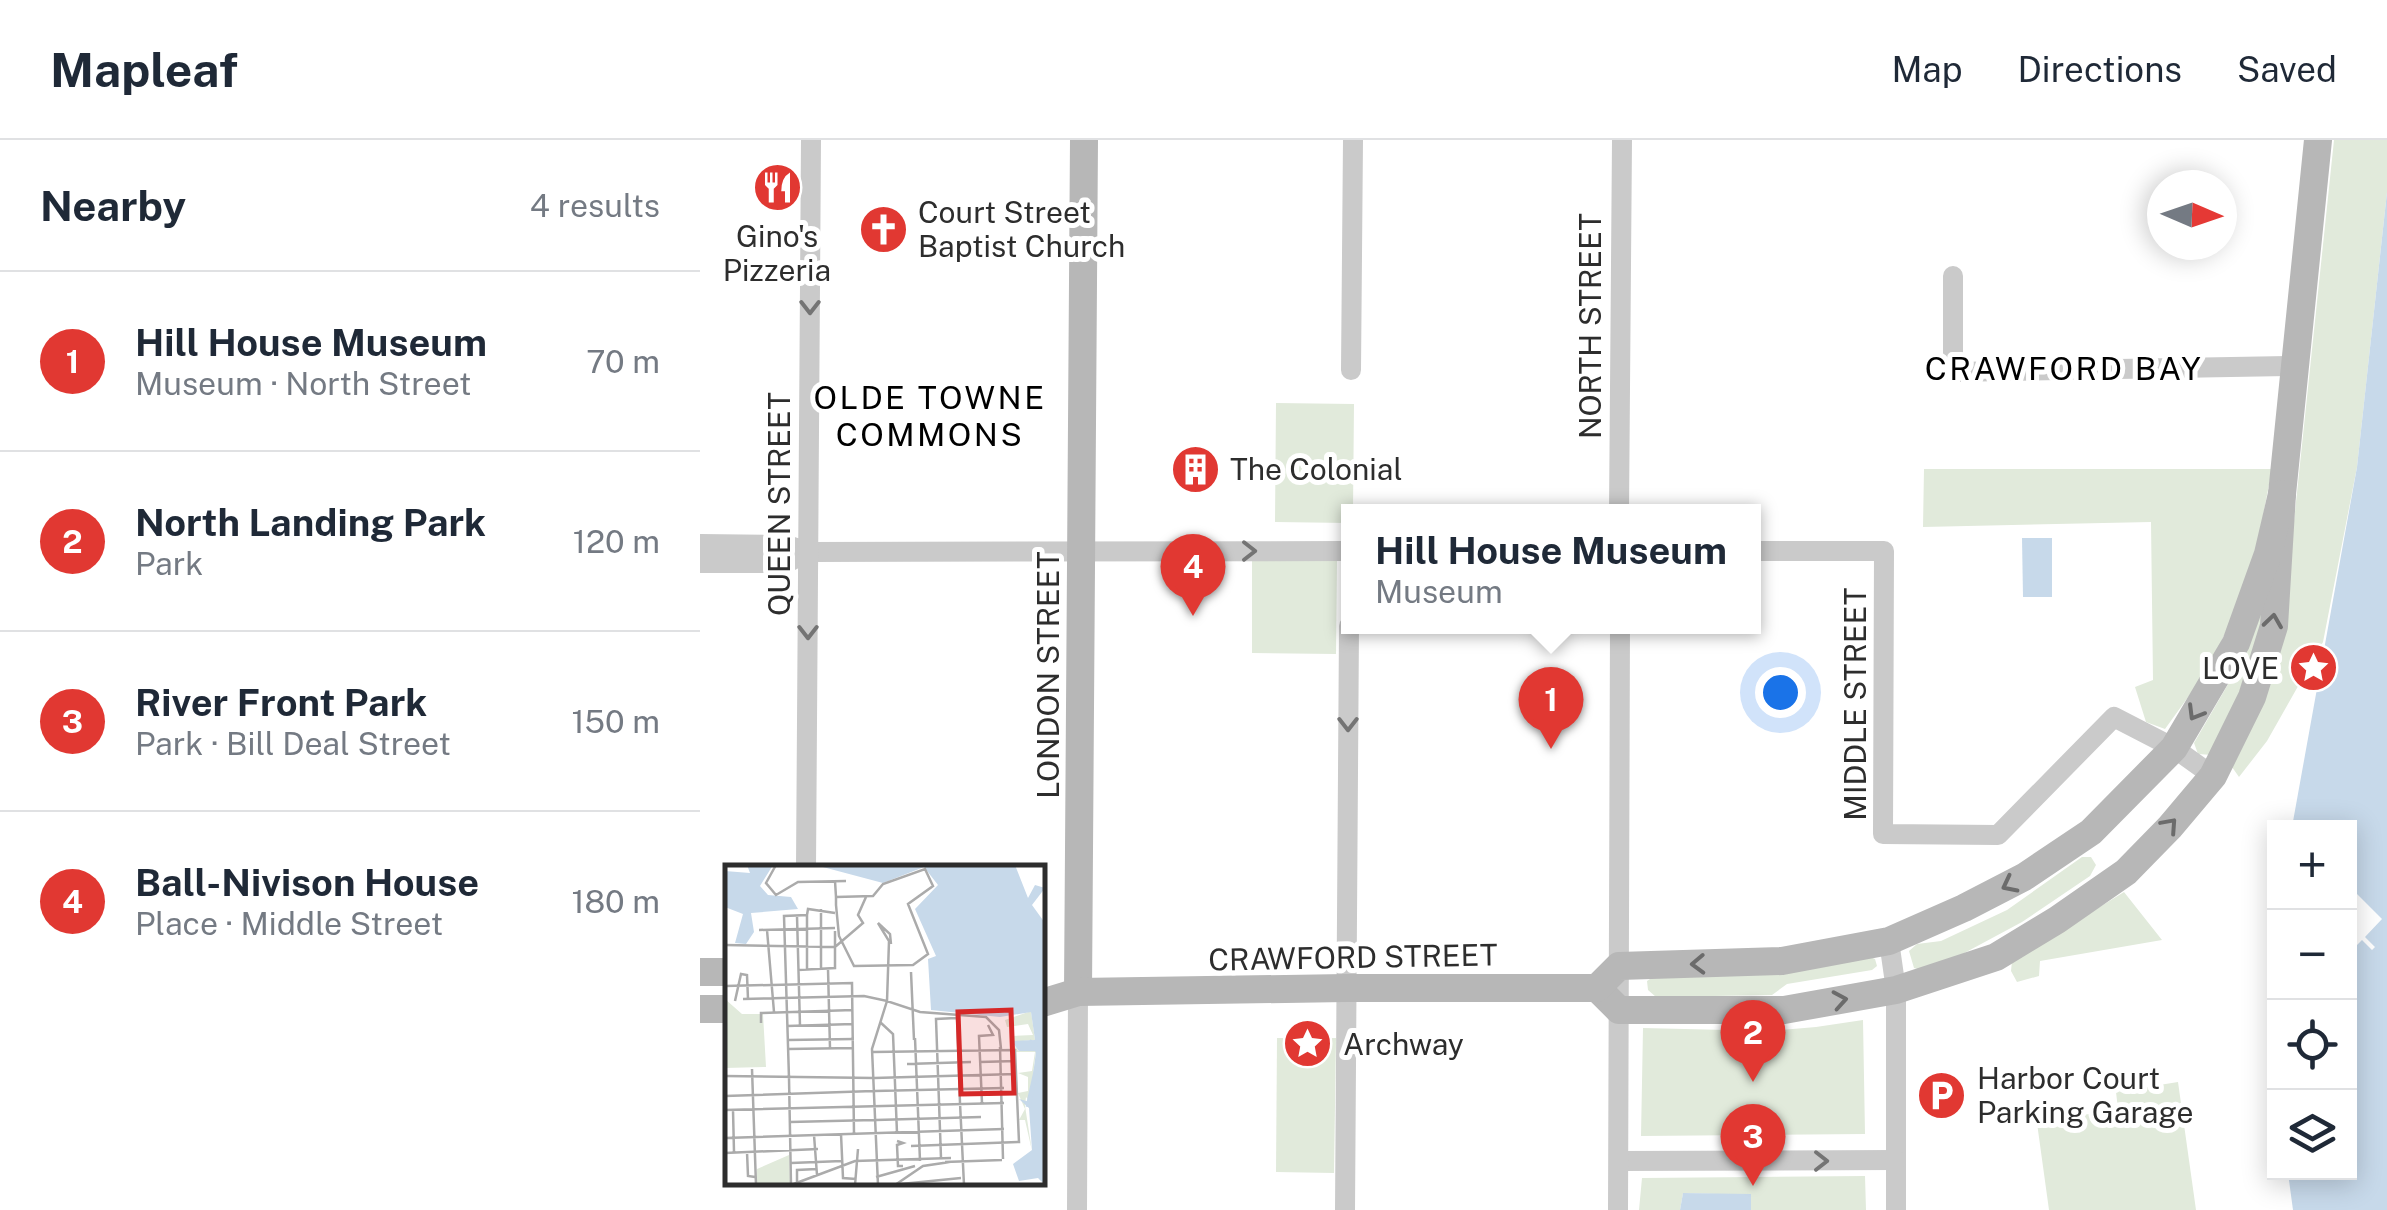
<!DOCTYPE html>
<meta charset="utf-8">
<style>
body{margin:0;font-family:"Public Sans",sans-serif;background:#f6f6f7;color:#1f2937}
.controls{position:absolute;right:30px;bottom:30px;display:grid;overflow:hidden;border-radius:0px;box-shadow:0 5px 25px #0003}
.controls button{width:90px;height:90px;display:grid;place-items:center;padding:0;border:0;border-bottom:2px solid #e0e1e3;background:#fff;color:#1f2937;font:50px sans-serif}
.compass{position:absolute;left:1447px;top:30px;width:90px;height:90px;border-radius:50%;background:#fff;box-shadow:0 5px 25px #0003;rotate:92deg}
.you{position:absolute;left:1080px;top:552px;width:35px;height:35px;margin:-25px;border:8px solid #fff;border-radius:50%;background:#1a73e8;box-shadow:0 0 0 15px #1a73e833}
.badge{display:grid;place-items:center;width:65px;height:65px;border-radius:50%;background:#e13832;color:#fff;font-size:32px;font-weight:700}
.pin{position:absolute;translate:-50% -82px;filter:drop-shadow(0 2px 5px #0008)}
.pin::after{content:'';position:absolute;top:52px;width:35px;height:30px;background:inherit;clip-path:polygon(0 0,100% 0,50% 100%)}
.popup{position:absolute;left:641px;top:364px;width:420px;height:130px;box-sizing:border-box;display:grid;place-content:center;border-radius:0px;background:#fff;filter:drop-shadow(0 2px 8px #0005);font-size:32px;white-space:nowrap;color:#747a83}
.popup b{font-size:38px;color:#1f2937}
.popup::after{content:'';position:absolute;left:50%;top:100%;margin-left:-20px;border:20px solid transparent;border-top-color:#fff}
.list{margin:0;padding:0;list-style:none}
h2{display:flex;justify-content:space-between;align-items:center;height:130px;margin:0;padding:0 40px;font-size:42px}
h2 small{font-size:32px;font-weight:400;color:#747a83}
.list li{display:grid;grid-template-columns:65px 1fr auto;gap:30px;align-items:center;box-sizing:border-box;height:180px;padding:0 40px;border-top:2px solid #e0e1e3}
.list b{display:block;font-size:38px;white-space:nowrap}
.list p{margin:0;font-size:32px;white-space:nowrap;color:#747a83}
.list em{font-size:32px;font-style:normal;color:#747a83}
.icon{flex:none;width:55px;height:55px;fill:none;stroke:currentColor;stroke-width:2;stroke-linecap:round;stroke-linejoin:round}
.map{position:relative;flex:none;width:1687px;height:1070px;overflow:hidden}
header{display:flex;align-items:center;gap:60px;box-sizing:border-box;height:140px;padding:0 50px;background:#fff;border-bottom:2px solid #e0e1e3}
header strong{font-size:48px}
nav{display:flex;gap:55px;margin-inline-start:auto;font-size:35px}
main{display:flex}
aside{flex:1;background:#fff}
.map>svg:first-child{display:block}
</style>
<header>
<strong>Mapleaf</strong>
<nav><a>Map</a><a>Directions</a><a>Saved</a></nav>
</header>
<main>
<aside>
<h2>Nearby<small>4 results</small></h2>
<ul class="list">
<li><span class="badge">1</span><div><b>Hill House Museum</b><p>Museum · North Street</p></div><em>70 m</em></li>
<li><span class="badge">2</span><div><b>North Landing Park</b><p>Park</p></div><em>120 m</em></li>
<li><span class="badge">3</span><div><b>River Front Park</b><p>Park · Bill Deal Street</p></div><em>150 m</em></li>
<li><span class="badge">4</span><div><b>Ball-Nivison House</b><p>Place · Middle Street</p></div><em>180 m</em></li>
</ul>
</aside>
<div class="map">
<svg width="1687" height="1070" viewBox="0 0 1687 1070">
<rect width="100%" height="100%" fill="#fff"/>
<g fill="#e1eadb">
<path d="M1634 0H1687V52L1657 327 1623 502 1567 601 1539 637 1532 627 1583 486Z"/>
<path d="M576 263 654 264 653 371 648 372V383L575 382Z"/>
<path d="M1224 329H1572L1558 402 1545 450 1509 528 1465 589 1446 582 1435 547 1453 540 1451 382 1223 387Z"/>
<path d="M552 420H637L636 514 552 513Z"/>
<path d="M1564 454 1565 493 1512 615 1498 614 1494 603 1534 534Z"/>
<path d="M1382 717H1391L1396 725 1390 736 1322 782 1229 832 1214 828 1209 811 1217 804 1241 801 1307 770Z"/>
<path d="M1424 752 1462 800 1340 821 1339 836 1317 842 1311 831 1312 821Z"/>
<path d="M1170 817 1175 819 1177 826 1172 830 1087 844 1072 855 956 857 948 850 947 841 958 834Z"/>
<path d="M1163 880 1165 994 941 996 943 888 1068 891 1116 887Z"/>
<path d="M577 898H636L634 1033 576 1032Z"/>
<path d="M1478 942 1496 1070H1349L1337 983 1418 969 1416 952Z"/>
<path d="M1165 1036 1166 1070H1051V1055L983 1053 980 1070H939L942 1038Z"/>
</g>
<g fill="#c7d9ea">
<path d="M1687 52V1070H1593L1588 1033 1650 1032V688L1592 687 1657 327Z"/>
<path d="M1322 398H1352V457H1323Z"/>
<path d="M983 1053 1051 1054V1070H980Z"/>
</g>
<g fill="#fff">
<path d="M1655 752 1682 779 1665 797 1675 807 1672 810 1662 800 1650 812V758Z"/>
<path d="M1559 838 1574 845V886L1570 891 1574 921V949L1570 945 1555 859Z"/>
</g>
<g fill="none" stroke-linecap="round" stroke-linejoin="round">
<g stroke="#cacaca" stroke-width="20">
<path d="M1253 136V232L1595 226"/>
<path d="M651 230 653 0"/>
<path d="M919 372 922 0"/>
<path d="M0 404 87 405 108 412 648 411"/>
<path d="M1054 411H1184L1183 694 1298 695 1414 577 1474 608 1513 636"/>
<path d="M0 423H87L108 412"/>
<path d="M106 728 111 0"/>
<path d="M1189 801 1196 850V1070"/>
<path d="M919 1021 1196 1020"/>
<path d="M377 1070 378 852"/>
<path d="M645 1070 649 486"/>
<path d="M918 1070 920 486"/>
</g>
<g stroke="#b7b7b7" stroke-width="28">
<path d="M0 832H28"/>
<path d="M897 848 919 870H1084L1196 850 1296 817 1357 780 1426 732 1470 687 1513 636 1552 557 1574 486 1582 354 1618 0"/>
<path d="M378 852 384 0"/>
<path d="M342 863 378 852 646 848H897L919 826 1082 821 1189 801 1264 768 1324 737 1391 692 1474 608 1536 503 1568 414 1582 354"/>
<path d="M0 869H28"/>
</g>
</g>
<defs><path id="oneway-chevron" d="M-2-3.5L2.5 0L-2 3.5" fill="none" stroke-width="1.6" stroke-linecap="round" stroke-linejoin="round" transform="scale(2.5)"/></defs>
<g stroke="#747474">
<use href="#oneway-chevron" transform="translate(110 167) rotate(90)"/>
<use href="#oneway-chevron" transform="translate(549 411)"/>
<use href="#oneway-chevron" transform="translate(108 492) rotate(90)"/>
<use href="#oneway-chevron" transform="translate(648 584) rotate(90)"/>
<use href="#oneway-chevron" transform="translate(1121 1021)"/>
</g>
<g stroke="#6b6b6b">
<use href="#oneway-chevron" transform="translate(1573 481) rotate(-82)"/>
<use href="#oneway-chevron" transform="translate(1495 573) rotate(121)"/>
<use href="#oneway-chevron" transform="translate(1470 685) rotate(-48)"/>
<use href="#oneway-chevron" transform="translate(1309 745) rotate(153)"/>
<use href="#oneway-chevron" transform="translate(998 824) rotate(178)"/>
<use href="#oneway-chevron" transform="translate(1140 860) rotate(-10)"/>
</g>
<defs>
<symbol id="restaurant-disc" viewBox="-11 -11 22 22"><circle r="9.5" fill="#e13832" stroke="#fff"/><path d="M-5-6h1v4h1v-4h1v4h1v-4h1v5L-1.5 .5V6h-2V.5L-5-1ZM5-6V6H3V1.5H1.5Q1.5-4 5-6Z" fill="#fff"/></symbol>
<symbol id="church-disc" viewBox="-11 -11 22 22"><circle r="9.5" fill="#e13832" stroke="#fff"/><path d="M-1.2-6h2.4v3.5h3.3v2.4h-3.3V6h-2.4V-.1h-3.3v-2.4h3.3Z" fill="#fff"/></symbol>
<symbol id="building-disc" viewBox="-11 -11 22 22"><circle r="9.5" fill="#e13832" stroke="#fff"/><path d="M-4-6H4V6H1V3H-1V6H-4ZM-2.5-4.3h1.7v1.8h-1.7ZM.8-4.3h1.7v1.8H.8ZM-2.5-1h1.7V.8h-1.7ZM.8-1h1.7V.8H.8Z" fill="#fff"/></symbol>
<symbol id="sight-disc" viewBox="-11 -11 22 22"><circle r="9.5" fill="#e13832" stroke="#fff"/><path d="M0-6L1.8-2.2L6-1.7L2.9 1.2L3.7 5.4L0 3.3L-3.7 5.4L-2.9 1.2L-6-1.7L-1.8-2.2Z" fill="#fff"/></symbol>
<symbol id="parking-disc" viewBox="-11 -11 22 22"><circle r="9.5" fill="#e13832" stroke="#fff"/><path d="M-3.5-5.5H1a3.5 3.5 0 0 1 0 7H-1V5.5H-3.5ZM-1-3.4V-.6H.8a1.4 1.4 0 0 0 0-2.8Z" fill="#fff"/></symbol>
</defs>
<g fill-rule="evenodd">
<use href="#restaurant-disc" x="50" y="20" width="55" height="55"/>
<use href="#church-disc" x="156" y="62" width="55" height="55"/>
<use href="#building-disc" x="468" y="302" width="55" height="55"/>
<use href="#sight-disc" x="1586" y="500" width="55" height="55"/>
<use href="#sight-disc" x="580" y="876" width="55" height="55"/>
<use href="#parking-disc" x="1214" y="928" width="55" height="55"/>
</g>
<g text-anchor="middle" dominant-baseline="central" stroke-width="10" stroke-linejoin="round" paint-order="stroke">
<g font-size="30" fill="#2d2d2d" stroke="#fff" text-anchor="start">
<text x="218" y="72">Court Street<tspan x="218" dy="34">Baptist Church</tspan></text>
<text x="77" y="96" text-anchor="middle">Gino's<tspan x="77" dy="34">Pizzeria</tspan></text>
<text x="530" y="329">The Colonial</text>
<text x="1579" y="528" text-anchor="end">LOVE</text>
<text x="643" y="904">Archway</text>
<text x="1277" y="938">Harbor Court<tspan x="1277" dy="34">Parking Garage</tspan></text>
</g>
<g font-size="30" fill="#2d2d2d" stroke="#fff">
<text transform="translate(890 186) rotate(-90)">NORTH STREET</text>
<text transform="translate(79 364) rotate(-90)">QUEEN STREET</text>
<text transform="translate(348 535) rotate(-90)">LONDON STREET</text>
<text transform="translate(1155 564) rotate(-90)">MIDDLE STREET</text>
<text transform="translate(653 817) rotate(-1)">CRAWFORD STREET</text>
</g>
<g font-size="32" letter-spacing="2.5" fill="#000" stroke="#fff">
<text x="1364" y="228">CRAWFORD BAY</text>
<text x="230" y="257">OLDE TOWNE<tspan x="230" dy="37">COMMONS</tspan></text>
</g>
</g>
<g transform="translate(25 725)">
<rect width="320" height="320" fill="#fff"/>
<path d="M0 134 17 149H38L41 202 0 203ZM306 146 310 175 286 177 294 186 311 185 305 237 301 232 300 241 307 286 300 255H294L300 244 293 228 303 226V212L293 208 307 206 310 187H291L285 182V171L308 170 303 159 282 162 280 155ZM64 290 65 319H32V304Z" fill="#e1eadb"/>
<path d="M22 0H48L35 21 43 30 66 32 73 44 26 48 29 67 21 79 10 78 18 49 0 42V6L25 8ZM290 0 303 33 310 20 320 23 307 40 320 58V320L313 313 294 316 288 299 307 285 304 243 294 234 305 237 311 186H294L286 176 310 175 306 147 275 152 206 145 203 94 211 91 190 44 213 20 199 2 158 18 94 1Z" fill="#c7d9ea"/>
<path fill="none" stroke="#c7d9ea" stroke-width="5" d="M303 242 315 188 304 176"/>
<path fill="none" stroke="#ababab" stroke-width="2.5" d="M51 0 41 18 51 30 73 17 121 16M110 16 111 32V40L114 71 129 101 188 100 203 89 183 39 208 21 200 4 158 19 148 31 111 32M96 44V104M82 50V104M72 51 75 161M34 65 110 63M42 65 49 147M0 80 110 82M110 82 138 58 133 50 141 32M103 104 105 183M73 105 110 103V66M186 107 189 175M0 121 127 118 129 269M18 134 139 131 162 136 164 76 153 58 165 69 166 79M10 136 16 109 22 110 23 134M232 151 235 238M155 157 168 169 172 268M36 158V148L128 145M62 161 128 159M190 173 195 296M63 175 129 174M275 182 278 294M63 184 129 183M148 187 290 185 294 277 186 281M255 197 291 196M182 199 246 197M27 204 31 320M0 211 149 213M64 213 59 51 82 50 83 44 110 48M64 213 66 320M149 213 291 209M150 226 279 223M0 231 148 226M235 238 239 320M257 238 254 171 268 170 263 160M0 245 279 238M8 245 9 287M151 255 256 252M65 257 149 255M116 269 118 313 131 314M89 270 92 310M0 273 279 264M172 276 178 278 172 280 173 301H178M22 287 23 311 30 312M0 288 93 284M216 293 211 154 231 153M220 297 277 295M66 298 117 296M151 312 190 301M72 317V305L92 304M176 319 236 313M66 320 130 296 226 293M130 320 133 284M153 320 147 184 162 136 195 147 261 152 274 165 276 184M170 320 198 301 225 297"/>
<path fill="#d62828" fill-opacity="0.15" stroke="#d62828" stroke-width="5" d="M286 145 289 228 236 229 233 147Z"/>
<rect width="320" height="320" fill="none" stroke="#2d2d2d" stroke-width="5"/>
</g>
</svg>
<div class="controls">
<button>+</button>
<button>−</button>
<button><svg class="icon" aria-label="locate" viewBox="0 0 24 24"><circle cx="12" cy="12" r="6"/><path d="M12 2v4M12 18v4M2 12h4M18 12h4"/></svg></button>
<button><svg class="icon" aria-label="layers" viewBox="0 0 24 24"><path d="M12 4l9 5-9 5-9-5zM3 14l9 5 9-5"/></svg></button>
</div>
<svg class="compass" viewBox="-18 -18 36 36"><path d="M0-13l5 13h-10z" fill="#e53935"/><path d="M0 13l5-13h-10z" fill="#747a83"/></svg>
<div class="you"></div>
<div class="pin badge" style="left:851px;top:609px">1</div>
<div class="popup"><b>Hill House Museum</b>Museum</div>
<div class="pin badge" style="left:1053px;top:942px">2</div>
<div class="pin badge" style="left:1053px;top:1046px">3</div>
<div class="pin badge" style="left:493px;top:476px">4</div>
</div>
</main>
